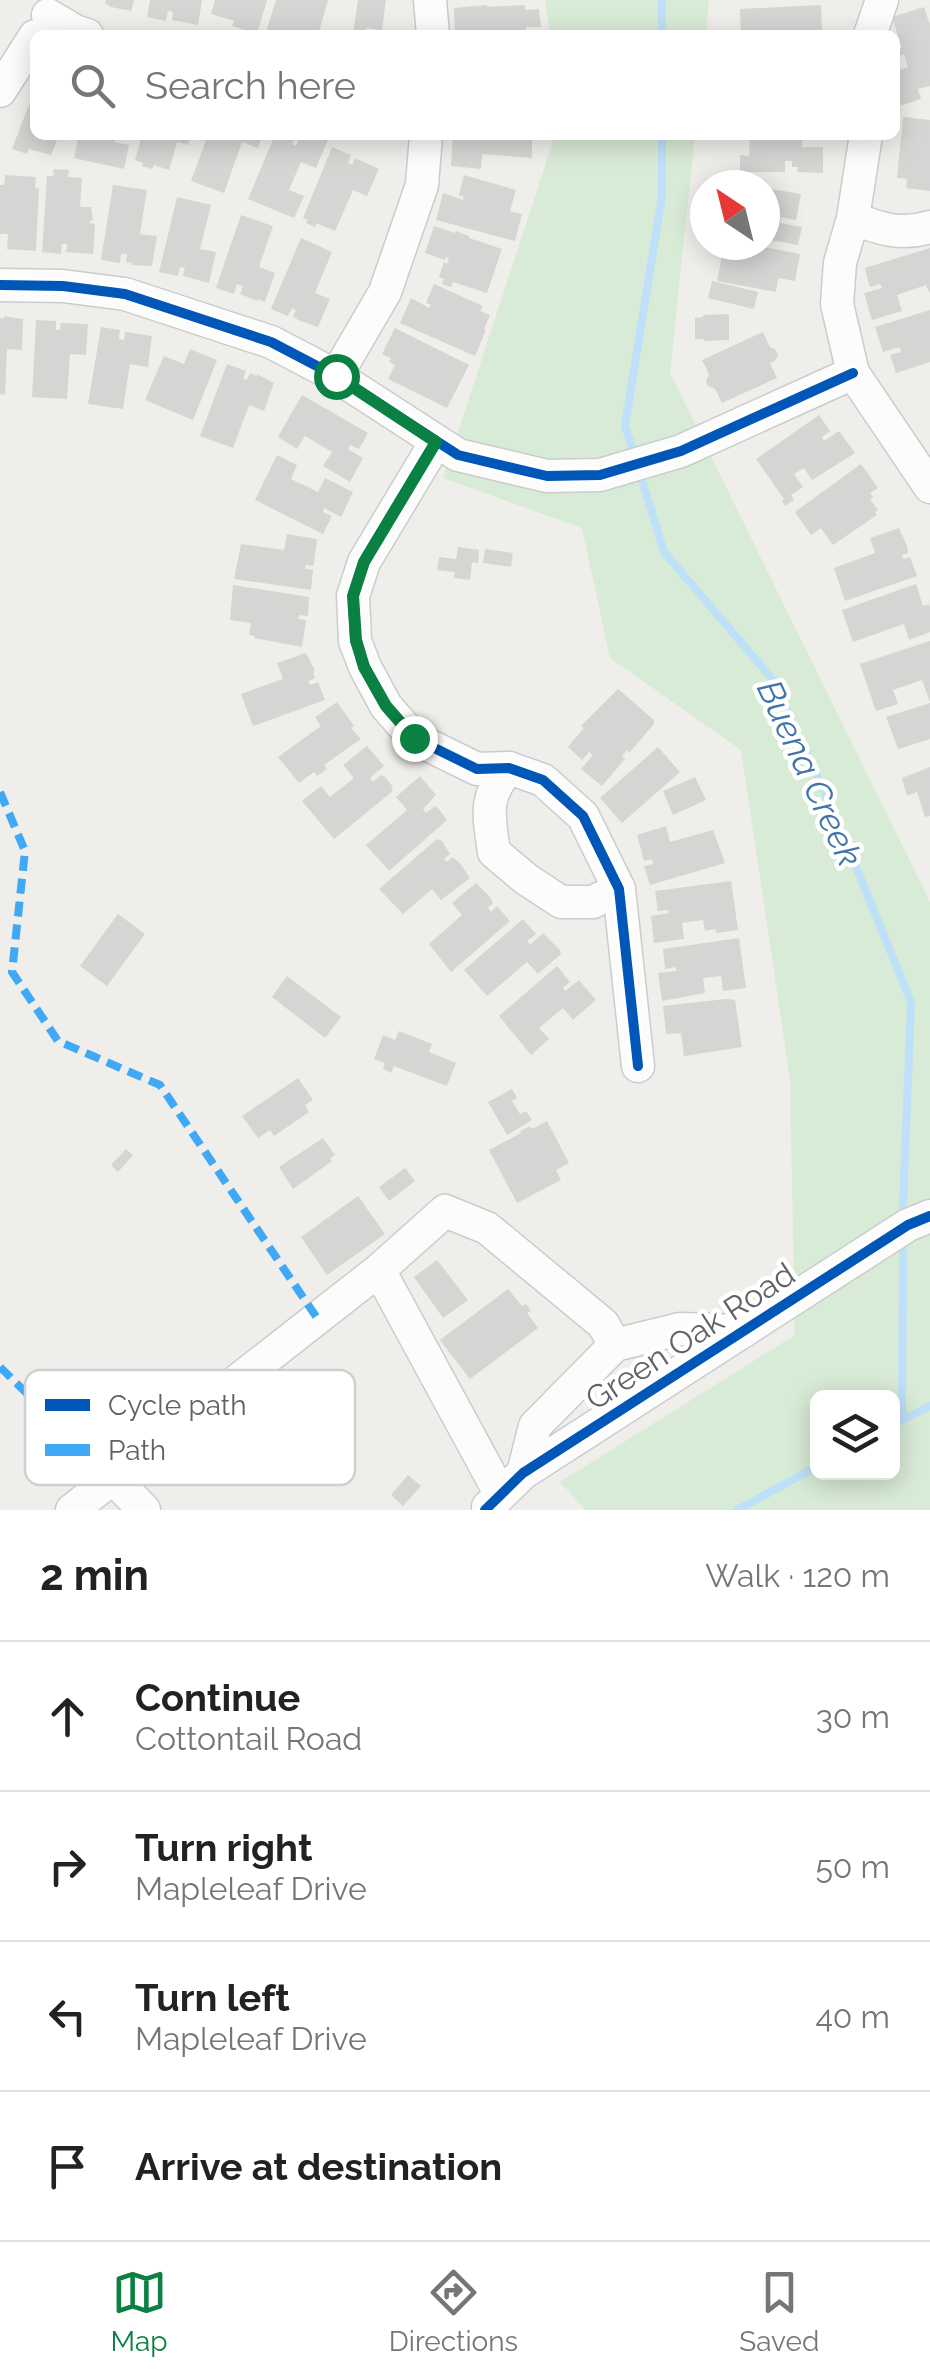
<!DOCTYPE html>
<meta charset="utf-8">
<style>
body{margin:0;font-family:Raleway,sans-serif;background:#f2f2f2;color:#222}
.controls{position:absolute;right:30px;bottom:30px;display:grid;overflow:hidden;border-radius:15px;box-shadow:0 5px 25px #0003}
.controls button{width:90px;height:90px;display:grid;place-items:center;padding:0;border:0;border-bottom:2px solid #e0e0e0;background:#fff;color:#222;font:50px sans-serif}
.compass{position:absolute;left:690px;top:170px;width:90px;height:90px;border-radius:50%;background:#fff;box-shadow:0 5px 25px #0003;rotate:325deg}
.stop{position:absolute;width:30px;height:30px;margin:-22px;border:8px solid #0b8043;border-radius:50%;background:#fff}
.stop.end{background:#0b8043;border-color:#fff;box-shadow:0 2px 10px #0008}
.list{margin:0;padding:0;list-style:none}
h2{display:flex;justify-content:space-between;align-items:center;height:130px;margin:0;padding:0 40px;font-size:42px}
h2 small{font-size:32px;font-weight:400;color:#767676}
.list li{display:grid;grid-template-columns:65px 1fr auto;gap:30px;align-items:center;box-sizing:border-box;height:150px;padding:0 40px;border-top:2px solid #e0e0e0}
.list b{display:block;font-size:38px;white-space:nowrap}
.list p{margin:0;font-size:32px;white-space:nowrap;color:#767676}
.list em{font-size:32px;font-style:normal;color:#767676}
.icon{flex:none;width:55px;height:55px;fill:none;stroke:currentColor;stroke-width:2;stroke-linecap:round;stroke-linejoin:round}
.map{position:relative;flex:none;width:930px;height:1510px;overflow:hidden}
.search{position:absolute;background:#fff;box-shadow:0 5px 25px #0003;left:30px;right:30px;top:30px;height:110px;display:flex;align-items:center;gap:25px;box-sizing:border-box;padding:0 35px;border-radius:15px;color:#767676;font-size:38px}
.sheet{height:730px;background:#fff}
nav{display:flex;justify-content:space-around;align-items:center;box-sizing:border-box;height:140px;border-top:2px solid #e0e0e0;background:#fff;font-size:28px;color:#767676}
nav a{display:grid;justify-items:center;gap:5px}
nav .on{color:#0b8043}
.map>svg:first-child{display:block}
</style>
<div class="map">
<svg width="930" height="1510" viewBox="0 0 930 1510">
<rect width="100%" height="100%" fill="#efeeea"/>
<g fill="#d8ebd6" fill-rule="evenodd">
<path d="M545 0H709L706 35H550Z"/>
<path d="M555 135H695L670 373 930 902V1510H586L560 1482 795 1335 790 1079 741 750 610 658 582 528 443 478ZM818 1398H892V1472H818Z"/>
</g>
<g fill="none" stroke-linecap="round" stroke-linejoin="round">
<g stroke="#bfe0f9" stroke-width="8">
<path d="M662 0V35"/>
<path d="M635 456 625 426 662 196V135"/>
<path d="M639 470 664 552 774 681 835 815 911 1002 903 1206"/>
<path d="M902 1419 903 1251"/>
<path d="M892 1425 930 1406"/>
<path d="M737 1510 818 1466"/>
</g>
</g>
<g fill="#d6d5d3">
<path d="M106 0H134L131 11 111 7 105 3Z"/>
<path d="M150 0H202L198 25 172 20 173 12 168 11 166 21 147 17Z"/>
<path d="M215 0H267L257 34 232 26 234 21 211 14Z"/>
<path d="M276 0H328L318 35H265Z"/>
<path d="M358 0H386L382 30 366 28 364 35H353Z"/>
<path d="M487 5V7L525 5V10L539 9 541 27H526L527 35H455L454 8Z"/>
<path d="M821 5 822 33 801 31V35H741L740 9Z"/>
<path d="M924 7 930 25V86L918 89 921 99 896 107 895 71 908 67 904 54 900 56 898 49 902 48 892 17Z"/>
<path d="M35 89V135H51L50 139 57 141 51 155 29 149 27 154 12 149Z"/>
<path d="M903 117 930 120V191L906 188 907 179 897 178Z"/>
<path d="M79 135H116L114 142 129 145 124 169 74 158Z"/>
<path d="M142 135H191L188 145 177 142 169 170 154 165 152 169 142 166 143 163 135 160Z"/>
<path d="M208 135H262L258 148 242 142 224 193 191 181Z"/>
<path d="M275 135H296L292 144 296 146 301 135H322L321 137 328 140 316 168 301 162 289 190 304 196 294 218 248 199Z"/>
<path d="M453 135H532V158L482 154 481 169 451 166Z"/>
<path d="M750 135H802V147H823V173L797 172 798 167H792V161H785V172H740V155L749 156Z"/>
<path d="M332 147 351 155 348 163 352 165 355 158 379 169 367 196 353 190 335 231 316 223 315 227 306 223 308 220 303 218Z"/>
<path d="M54 169 69 170 68 177 82 178 80 207H91L93 219 89 223 95 224 93 254 66 252 67 244H62L61 254 42 252 47 176H53Z"/>
<path d="M5 175 36 177 35 188H39L36 251 7 249 8 234H0V185H4Z"/>
<path d="M464 175 516 190 510 211 522 214 515 241 436 220 443 193 463 200 464 197 459 195Z"/>
<path d="M113 185 147 190 140 234 157 236 152 266 132 265V263L126 262 127 254H121L120 263 101 260Z"/>
<path d="M765 188 801 194 796 220 781 217 780 223 802 227 798 245 765 239Z"/>
<path d="M177 197 211 205 200 249 216 252 209 283 183 276 185 268 180 267 178 276 159 272Z"/>
<path d="M241 215 273 226 259 267 275 273 265 302 258 299 257 301 240 294 243 286 237 284 234 294 216 288Z"/>
<path d="M434 226 455 233 456 231 469 236V238L502 249 487 293 453 282 451 287 442 284 444 279 439 277 444 262 447 264 449 258 445 257V260L425 253Z"/>
<path d="M301 238 332 252 315 293 330 299 318 327 298 320 293 316 296 310 292 308 288 316 271 309Z"/>
<path d="M724 245H753L800 254 795 281 778 278 776 292 717 281Z"/>
<path d="M930 248V294L926 285 897 295 902 311 872 320 864 293 882 288 880 284 871 287 869 285 865 268Z"/>
<path d="M712 281 758 292 754 309 708 298Z"/>
<path d="M434 284 483 306 480 311 490 315 484 329 486 330 475 356 400 323 411 298 429 308 431 305 426 303Z"/>
<path d="M930 310V362L896 373 890 355 901 352 900 347 883 352 875 327Z"/>
<path d="M729 314V340L704 341V339H695V318L703 317V315Z"/>
<path d="M4 316 23 319 22 350 7 349 5 395 0 394V318H4Z"/>
<path d="M36 320 56 321V330H60L61 323 88 324 86 355 70 354 67 399 32 397Z"/>
<path d="M101 327 120 330 119 339 124 340 125 332 152 336 148 367 130 364 123 409 88 404Z"/>
<path d="M395 328 469 365 447 408 388 379 395 365 389 362 391 358 382 354Z"/>
<path d="M763 332 770 347 775 349 778 355 775 361 770 363 777 378 722 403 715 389 708 386 706 381 709 374 702 360Z"/>
<path d="M190 349 217 360 193 420 145 400 164 356 184 364Z"/>
<path d="M227 364 246 371 243 379 247 380 250 373 257 376V374L274 383 264 411 249 405 233 448 200 436Z"/>
<path d="M302 395 368 433 359 449 350 445 348 449 363 458 350 482 323 466 332 452 305 436 297 449 278 437Z"/>
<path d="M819 415 830 431 822 437 824 441 839 431 855 453 812 480 804 468 794 474 803 487 791 495 794 500 785 506 782 501 784 499 756 459Z"/>
<path d="M277 455 297 465 291 479 318 492 325 478 353 492 341 517 324 508 323 512 332 516 323 534 255 500Z"/>
<path d="M861 464 878 488 870 493 873 497 870 499 878 510 875 512 877 515 833 545 821 528 811 535 795 512Z"/>
<path d="M899 528 907 546 908 553 902 555 903 559 910 557 917 576 845 601 834 568 875 553 870 538Z"/>
<path d="M287 534 317 539 314 563 313 566 306 565 305 569 313 570 311 590 234 579 241 544 284 550Z"/>
<path d="M458 547 479 550 478 563 472 562 470 580 454 578 455 572 437 570 439 557 456 559Z"/>
<path d="M485 549 513 553 511 567 483 563Z"/>
<path d="M916 584 923 606 929 604 930 608V632L909 640 904 624 853 642 842 610Z"/>
<path d="M233 585 309 597 308 616 299 615 298 619 306 620 302 647 254 638 255 636 249 635 251 623 230 620Z"/>
<path d="M930 641V702L922 680 893 690 898 704 876 711 860 664Z"/>
<path d="M306 653 315 671H313L315 678 308 681 310 685 318 682 325 700 253 726 241 694 283 679 277 663Z"/>
<path d="M618 689 654 720V724L629 753 627 750 622 756 625 759 602 786 581 769 593 755 589 752 582 760 568 747 584 728 581 726Z"/>
<path d="M337 702 354 726 351 728 361 739 324 765 327 769 317 776 314 772 299 783 278 757 321 726 315 717Z"/>
<path d="M930 703V739L898 749 886 717Z"/>
<path d="M367 746 384 766 370 778 373 782 381 775 385 777 393 787 391 788 393 791 334 839 302 801 321 786 330 797 354 778 343 765Z"/>
<path d="M658 747 680 772 622 823 600 798Z"/>
<path d="M930 767V816L925 817 917 792 907 796 902 778Z"/>
<path d="M420 776 436 795 423 809 426 813 435 806 438 808 447 820 389 871 366 845 407 810 396 797Z"/>
<path d="M695 777 706 800 673 815 663 791Z"/>
<path d="M666 826 670 842 713 830 725 863 650 885 644 866 653 864 652 859 644 861 637 835Z"/>
<path d="M437 839 442 841 450 854 444 859 447 862 452 857 459 862 470 878 441 900 432 889 403 914 379 889Z"/>
<path d="M731 881 738 930 716 933V929L705 931 703 920 682 923 684 939 654 943 651 916 669 913 668 910 658 911 655 891Z"/>
<path d="M476 883 490 897 493 903 488 908 491 912 497 906 510 921 451 972 429 944 462 915 452 903Z"/>
<path d="M118 914 145 934 107 986 80 966Z"/>
<path d="M523 919 536 934 527 941 530 945 543 933 560 950 561 954 538 974 527 962 487 996 464 970Z"/>
<path d="M739 938 746 988 723 991 721 976 703 978 705 993 662 1001 658 973 676 971V967L665 969 663 949Z"/>
<path d="M557 966 570 982 563 988 565 991 579 980 596 1000 573 1020 563 1008 539 1028 549 1039 531 1055 499 1016Z"/>
<path d="M287 976 341 1017 325 1038 272 997Z"/>
<path d="M726 999 735 1000 742 1047 684 1056 681 1033 666 1034 663 1006Z"/>
<path d="M399 1031 432 1044 429 1052 456 1063 447 1086 394 1066 391 1073 383 1069 385 1063 374 1059 383 1035 395 1040Z"/>
<path d="M298 1078 313 1100 305 1105 309 1112 274 1136 270 1130 258 1138 242 1116Z"/>
<path d="M512 1089 517 1098 512 1101 520 1114 526 1111 532 1120 507 1135 488 1102Z"/>
<path d="M547 1121 569 1163 556 1170 561 1180 517 1203 489 1150 521 1133 520 1131 530 1126 532 1129Z"/>
<path d="M323 1138 335 1155 330 1158 332 1161 293 1189 279 1167Z"/>
<path d="M126 1149 133 1155 118 1172 111 1165Z"/>
<path d="M405 1168 415 1181 389 1201 379 1187Z"/>
<path d="M358 1196 385 1234 327 1275 301 1237Z"/>
<path d="M437 1260 468 1300 443 1318 414 1277Z"/>
<path d="M508 1289 522 1306 526 1304 531 1311 527 1313 538 1328 470 1379 440 1340Z"/>
<path d="M408 1475 421 1486 403 1506 391 1495Z"/>
</g>
<g fill="none" stroke-linecap="round" stroke-linejoin="round">
<defs>
<g id="minor">
<path d="M430 0 433 35"/>
<path d="M48 15 75 31 87 35"/>
<path d="M870 35 882 0"/>
<path d="M0 91 35 36"/>
<path d="M866 135 853 218 840 263 837 304 853 373 930 487"/>
<path d="M853 218C879 229 902 236 930 227"/>
<path d="M0 285 63 286 125 294 271 342 336 376 458 455 547 476 600 475 681 451 853 373"/>
<path d="M336 376 385 292 422 185 426 135"/>
<path d="M436 442 364 562 353 596 355 641 365 667 386 706 414 738 477 769 509 768 543 780 583 816 619 889 638 1066"/>
<path d="M509 768C483 797 489 816 494 852L526 879 561 902H593L619 889"/>
<path d="M379 1270 445 1211 487 1228 603 1324 615 1345"/>
<path d="M523 1473 535 1426 615 1345 680 1329 744 1331"/>
<path d="M113 1478 144 1510"/>
<path d="M488 1507 523 1473 908 1225 930 1216"/>
<path d="M72 1510 379 1270 500 1493"/>
</g>
</defs>
<use href="#minor" stroke="#cbcccc" stroke-width="35"/>
<use href="#minor" stroke="#fdfcfc" stroke-width="32"/>
<g stroke="#3fa9f5" stroke-width="8" stroke-dasharray="15 8" stroke-linecap="butt">
<path d="M0 792 25 851 12 972 58 1041 160 1085 317 1318"/>
<path d="M0 1367 113 1478"/>
</g>
<defs>
<g id="cycleway">
<path d="M0 285 63 286 125 294 271 342 336 376 458 455 547 476 600 475 681 451 853 373"/>
<path d="M436 442 364 562 353 596 355 641 365 667 386 706 414 738 477 769 509 768 543 780 583 816 619 889 638 1066"/>
<path d="M485 1510 523 1473 908 1225 930 1216"/>
</g>
</defs>
<use href="#cycleway" stroke="#fff" stroke-width="16"/>
<use href="#cycleway" stroke="#0057b8" stroke-width="10"/>
</g>
<g fill="none" stroke-linecap="round" stroke-linejoin="round">
<path stroke="#0b8043" stroke-width="12" d="M336 376 436 442 364 562 353 596 356 640 364 667 386 706 414 738"/>
</g>
<g text-anchor="middle" dominant-baseline="central" stroke-width="9" stroke-linejoin="round" paint-order="stroke">
<g font-size="32" fill="#5f6368" stroke="#fff">
<text transform="translate(690 1336) rotate(-33)">Green Oak Road</text>
</g>
<g font-size="35" font-style="italic" fill="#4174aa" stroke="#fff">
<text transform="translate(810 773) rotate(65)">Buena Creek</text>
</g>
</g>
<rect x="25" y="1370" width="330" height="115" rx="15" fill="#fff" stroke="#cfd0d2" stroke-width="2.5"/>
<rect x="45" y="1399" width="45" height="12" fill="#0057b8"/>
<rect x="45" y="1444" width="45" height="12" fill="#3fa9f5"/>
<g font-size="28" fill="#5f6368">
<text x="108" y="1415">Cycle path</text>
<text x="108" y="1460">Path</text>
</g>
</svg>
<div class="controls">
<button><svg class="icon" aria-label="layers" viewBox="0 0 24 24"><path d="M12 4l9 5-9 5-9-5zM3 14l9 5 9-5"/></svg></button>
</div>
<svg class="compass" viewBox="-18 -18 36 36"><path d="M0-13l5 13h-10z" fill="#e53935"/><path d="M0 13l5-13h-10z" fill="#767676"/></svg>
<div class="stop" style="left:336px;top:376px"></div>
<div class="stop end" style="left:414px;top:738px"></div>
<div class="search"><svg class="icon" aria-label="search" viewBox="0 0 24 24"><circle cx="10" cy="10" r="6"/><path d="M15 15l6 6"/></svg>Search here</div>
</div>
<section class="sheet">
<h2>2 min<small>Walk · 120 m</small></h2>
<ul class="list">
<li><svg class="icon" aria-label="ahead" viewBox="0 0 24 24"><path d="M12 20V5M6 11l6-6 6 6"/></svg><div><b>Continue</b><p>Cottontail Road</p></div><em>30 m</em></li>
<li><svg class="icon" aria-label="right" viewBox="0 0 24 24"><path d="M7 20v-9h11M14 6l5 5-5 5"/></svg><div><b>Turn right</b><p>Mapleleaf Drive</p></div><em>50 m</em></li>
<li><svg class="icon" aria-label="left" viewBox="0 0 24 24"><path d="M17 20v-9H6M10 6l-5 5 5 5"/></svg><div><b>Turn left</b><p>Mapleleaf Drive</p></div><em>40 m</em></li>
<li><svg class="icon" aria-label="arrive" viewBox="0 0 24 24"><path d="M6 21V4h12l-3 4 3 4H6"/></svg><div><b>Arrive at destination</b></div></li>
</ul>
</section>
<nav>
<a class="on"><svg class="icon" aria-label="map" viewBox="0 0 24 24"><path d="M3 6l6-2 6 2 6-2v14l-6 2-6-2-6 2zM9 4v14M15 6v14"/></svg>Map</a>
<a><svg class="icon" aria-label="directions" viewBox="0 0 24 24"><path d="M12 3l9 9-9 9-9-9zM9 14v-3h6M13 9l2 2-2 2"/></svg>Directions</a>
<a><svg class="icon" aria-label="saved" viewBox="0 0 24 24"><path d="M7 4h10v16l-5-4-5 4z"/></svg>Saved</a>
</nav>
